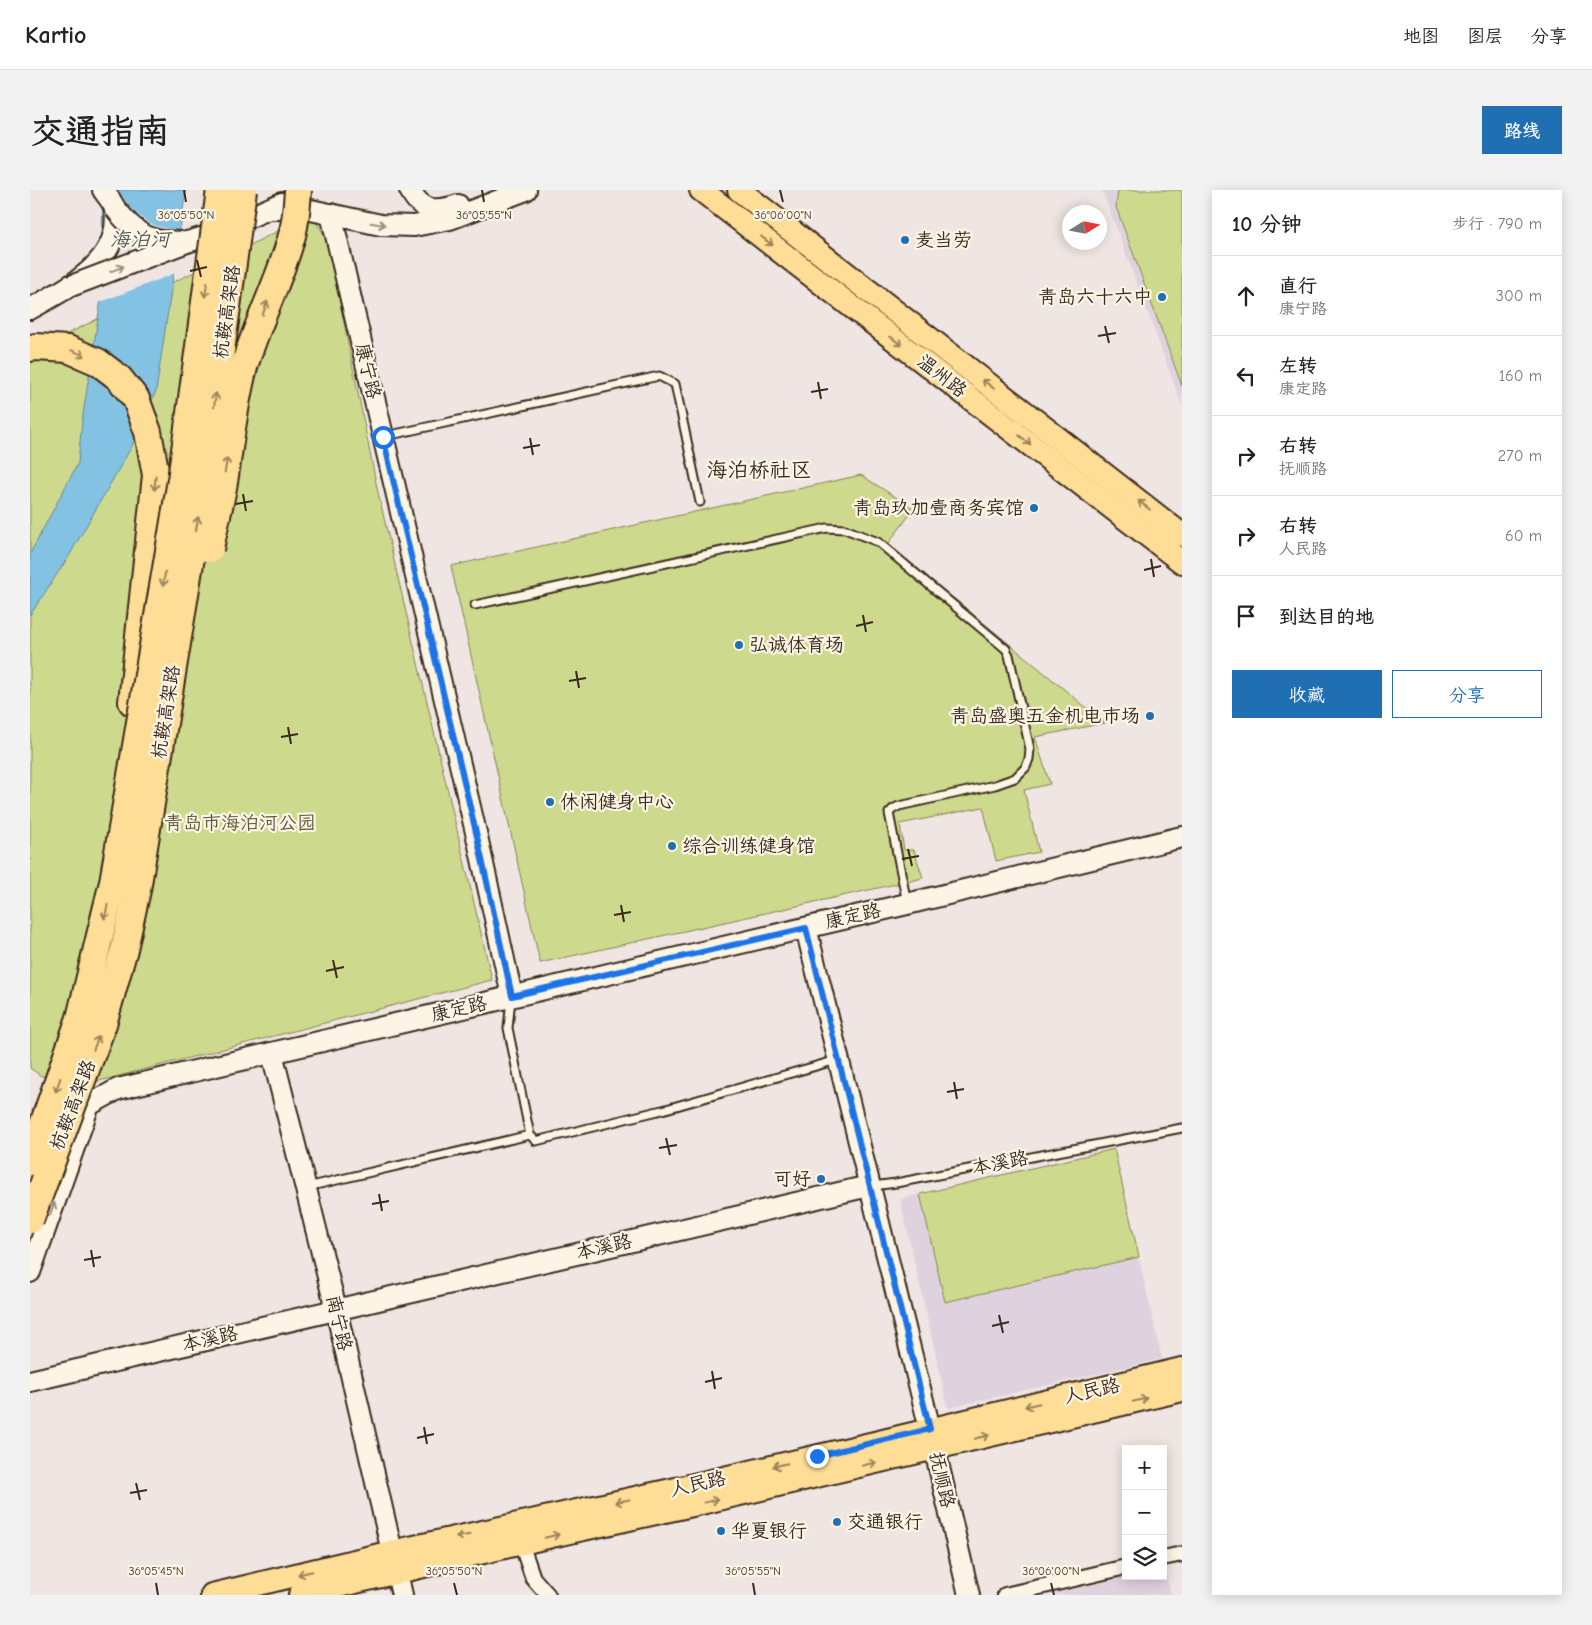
<!DOCTYPE html>
<html lang="zh">
<meta charset="utf-8">
<style>
body{margin:0;font-family:"Comic Neue","LXGW WenKai TC",sans-serif;background:#f2f2f2;color:#222}
.controls{position:absolute;right:15px;bottom:15px;display:grid;overflow:hidden;border-radius:0px;box-shadow:0 2px 12px #0003}
.controls button{width:45px;height:45px;display:grid;place-items:center;padding:0;border:0;border-bottom:1px solid #e0e0e0;background:#fff;color:#222;font:25px sans-serif}
.compass{position:absolute;left:1032px;top:15px;width:45px;height:45px;border-radius:50%;background:#fff;box-shadow:0 2px 12px #0003;rotate:79deg}
.stop{position:absolute;width:15px;height:15px;margin:-11px;border:4px solid #1a73e8;border-radius:50%;background:#fff}
.stop.end{background:#1a73e8;border-color:#fff;box-shadow:0 1px 5px #0008}
.list{margin:0;padding:0;list-style:none}
h2{display:flex;justify-content:space-between;align-items:center;height:65px;margin:0;padding:0 20px;font-size:21px}
h2 small{font-size:16px;font-weight:400;color:#767676}
.list li{display:grid;grid-template-columns:32px 1fr auto;gap:15px;align-items:center;box-sizing:border-box;height:80px;padding:0 20px;border-top:1px solid #e0e0e0}
.list b{display:block;font-size:19px;white-space:nowrap}
.list p{margin:0;font-size:16px;white-space:nowrap;color:#767676}
.list em{font-size:16px;font-style:normal;color:#767676}
.actions{display:flex;gap:10px;padding:15px 20px}
.actions a{flex:1;padding:11px 0;border:1px solid #1f6fb2;border-radius:0px;text-align:center;font-size:18px;color:#1f6fb2}
.actions .main{background:#1f6fb2;color:#fff}
.icon{flex:none;width:28px;height:28px;fill:none;stroke:currentColor;stroke-width:2;stroke-linecap:round;stroke-linejoin:round}
.map{position:relative;flex:none;width:1152px;height:1405px;overflow:hidden;border-radius:0px}
header{display:flex;align-items:center;gap:30px;box-sizing:border-box;height:70px;padding:0 25px;background:#fff;border-bottom:1px solid #e0e0e0}
header strong{font-size:24px}
nav{display:flex;gap:28px;margin-inline-start:auto;font-size:18px}
.intro{display:flex;align-items:center;justify-content:space-between;box-sizing:border-box;height:120px;padding:0 30px}
h1{margin:0;font-size:35px}
.button{padding:12px 22px;border-radius:0px;background:#1f6fb2;color:#fff;font-size:18px;font-weight:700}
main{display:flex;gap:30px;padding:0 30px}
aside{flex:1;background:#fff;border-radius:0px;box-shadow:0 2px 12px #0003}
.map>svg:first-child{display:block}
</style>
<header>
<strong>Kartio</strong>
<nav><a>地图</a><a>图层</a><a>分享</a></nav>
</header>
<div class="intro"><h1>交通指南</h1><a class="button">路线</a></div>
<main>
<div class="map">
<svg width="1152" height="1405" viewBox="0 0 1152 1405">
<rect width="100%" height="100%" fill="#efe5e2"/>
<filter id="ink" filterUnits="userSpaceOnUse"><feTurbulence type="fractalNoise" baseFrequency=".02" numOctaves="2"/><feDisplacementMap in="SourceGraphic" scale="10" xChannelSelector="R" yChannelSelector="G"/><feConvolveMatrix kernelMatrix="1 2 1 2 8 2 1 2 1" color-interpolation-filters="sRGB"/></filter>
<g filter="url(#ink)">
<g fill="#dfd2df">
<path d="M1072 0H1152V215Z"/>
<path d="M1084 959 1132 1169 918 1218 870 1009Z"/>
<path d="M1134 1376 1141 1405H1013L1096 1385 1133 1386Z"/>
</g>
<g fill="#cdd98c" stroke="#848255">
<path d="M1088 0H1152V196L1086 17Z"/>
<path d="M281 25 297 48 347 298 462 790 69 891 11 886 0 878V162Z"/>
<path d="M831 285 884 319 858 354 1075 533 1005 547 1020 594 994 600 1009 662 966 671 953 617 870 634 874 660H884L893 688 510 773 421 376Z"/>
<path d="M1084 959 1109 1067 915 1112 890 1004Z"/>
</g>
<path fill="#84c2e4" stroke="#678595" d="M73 0H156L126 201 103 254 39 366 0 425V364L48 273 52 231 71 109Z"/>
<path fill="#efe5e2" d="M79 0H87L103 21 119 33 129 37 144 40H152L146 83 68 113 69 74Z"/>
<g fill="none" stroke-linecap="round" stroke-linejoin="round">
<defs>
<g id="lane">
<path d="M356 246 629 186 645 194 670 312"/>
<path d="M445 415 797 338 815 339 848 352 976 459 979 465 1000 559 999 569 996 577 985 588 965 595 869 616 863 619 859 623 877 713"/>
<path d="M500 945 506 951 636 919 807 870"/>
<path d="M843 996 866 993 1152 938"/>
<path d="M277 997 500 945 478 838 481 809"/>
</g>
<g id="street">
<path d="M491 1353 503 1388 518 1405"/>
<path d="M1133 1368 1152 1364"/>
<path d="M975 1405 1096 1377"/>
</g>
<g id="secondary">
<path d="M380 0C392 23 407 22 428 15"/>
<path d="M239 19H276L351 35 384 36 420 29 496 0"/>
<path d="M301 24 448 651 482 806"/>
<path d="M157 52 174 47 252 13"/>
<path d="M0 119C36 99 93 71 85 20 84 13 77 6 73 0"/>
<path d="M776 738 900 1239 939 1405"/>
<path d="M242 863 306 1119 372 1405"/>
<path d="M34 934 59 915 88 899 877 714 1152 647"/>
<path d="M0 1082 59 915"/>
<path d="M0 1191 839 996"/>
</g>
<g id="primary">
<path d="M671 0 1152 372"/>
<path d="M709 0 1152 345"/>
<path d="M182 1405 362 1362 655 1297 849 1252 1152 1179"/>
<path d="M270 1405 526 1345 667 1314 1152 1200"/>
</g>
<path id="highway" d="M0 158 6 157 38 159 68 172 89 188 106 209 118 242 126 285 102 512"/>
</defs>
<use href="#lane" stroke="#3b2a1e" stroke-width="11"/>
<use href="#street" stroke="#3b2a1e" stroke-width="18"/>
<use href="#secondary" stroke="#3b2a1e" stroke-width="24"/>
<use href="#primary" stroke="#3b2a1e" stroke-width="26"/>
<use href="#highway" stroke="#3b2a1e" stroke-width="30"/>
<use href="#lane" stroke="#fcf5e5" stroke-width="7"/>
<use href="#street" stroke="#fcf5e5" stroke-width="14"/>
<use href="#secondary" stroke="#fcf5e5" stroke-width="20"/>
<use href="#primary" stroke="#fedd96" stroke-width="22"/>
<use href="#highway" stroke="#fedd96" stroke-width="26"/>
<defs>
<g id="secondary-bridge">
<path d="M85 18C96 32 109 46 127 50 134 52 143 51 151 52"/>
<path d="M41 96 157 52"/>
</g>
<g id="highway-bridge">
<path d="M180 359C184 337 190 315 194 292 200 254 204 214 214 177 227 133 249 92 261 49 266 33 267 16 268 0"/>
<path d="M0 972 50 828 83 692 151 290 190 0"/>
<path d="M0 1030 73 834 94 759 107 700 173 293 213 0"/>
</g>
</defs>
<use href="#secondary-bridge" stroke="#3b2a1e" stroke-width="24" stroke-linecap="butt"/>
<use href="#highway-bridge" stroke="#3b2a1e" stroke-width="30" stroke-linecap="butt"/>
<use href="#secondary-bridge" stroke="#fcf5e5" stroke-width="20"/>
<use href="#highway-bridge" stroke="#fedd96" stroke-width="26"/>
</g>
<defs><path id="oneway-shaft" d="M-6 0H5M1.5-3L5.5 0L1.5 3" fill="none" stroke-width="1.6" stroke-linecap="round" stroke-linejoin="round" transform="scale(1.25)"/></defs>
<g stroke="#9c9082">
<use href="#oneway-shaft" transform="translate(348 34) rotate(9)"/>
<use href="#oneway-shaft" transform="translate(87 79) rotate(-21)"/>
<use href="#oneway-shaft" transform="translate(22 1019) rotate(-71)"/>
</g>
<g stroke="#9c845a">
<use href="#oneway-shaft" transform="translate(737 51) rotate(38)"/>
<use href="#oneway-shaft" transform="translate(176 100) rotate(98)"/>
<use href="#oneway-shaft" transform="translate(235 118) rotate(-71)"/>
<use href="#oneway-shaft" transform="translate(866 151) rotate(38)"/>
<use href="#oneway-shaft" transform="translate(48 163) rotate(23)"/>
<use href="#oneway-shaft" transform="translate(958 194) rotate(-142)"/>
<use href="#oneway-shaft" transform="translate(185 210) rotate(-82)"/>
<use href="#oneway-shaft" transform="translate(995 250) rotate(38)"/>
<use href="#oneway-shaft" transform="translate(196 275) rotate(-81)"/>
<use href="#oneway-shaft" transform="translate(125 293) rotate(95)"/>
<use href="#oneway-shaft" transform="translate(1114 315) rotate(-142)"/>
<use href="#oneway-shaft" transform="translate(167 334) rotate(-81)"/>
<use href="#oneway-shaft" transform="translate(134 389) rotate(100)"/>
<use href="#oneway-shaft" transform="translate(76 722) rotate(103)"/>
<use href="#oneway-shaft" transform="translate(66 853) rotate(-69)"/>
<use href="#oneway-shaft" transform="translate(28 895) rotate(109)"/>
<use href="#oneway-shaft" transform="translate(1110 1210) rotate(-13)"/>
<use href="#oneway-shaft" transform="translate(1002 1215) rotate(167)"/>
<use href="#oneway-shaft" transform="translate(952 1247) rotate(-13)"/>
<use href="#oneway-shaft" transform="translate(839 1274) rotate(-13)"/>
<use href="#oneway-shaft" transform="translate(750 1275) rotate(167)"/>
<use href="#oneway-shaft" transform="translate(592 1311) rotate(168)"/>
<use href="#oneway-shaft" transform="translate(681 1311) rotate(-13)"/>
<use href="#oneway-shaft" transform="translate(433 1346) rotate(168)"/>
<use href="#oneway-shaft" transform="translate(522 1346) rotate(-13)"/>
<use href="#oneway-shaft" transform="translate(275 1383) rotate(166)"/>
</g>
</g>
<g fill="none" stroke-linecap="round" stroke-linejoin="round" filter="url(#ink)">
<path stroke="#1a73e8" stroke-width="6" d="M353 247 448 651 482 806 776 738 900 1239 787 1266"/>
</g>
<path fill="none" stroke="#3b2a1e" stroke-width="2" d="M154 0 156 12M452 0 454 12M750 0 753 12M167 70 171 87M160 81 177 77M1075 136 1079 153M1068 146 1086 143M788 192 791 209M781 202 798 199M500 248 503 265M493 258 510 255M213 304 216 321M206 314 223 311M1121 369 1124 387M1114 380 1131 376M833 425 836 442M826 436 843 432M546 481 549 498M539 491 556 488M258 537 261 554M251 547 268 544M878 659 882 676M872 669 889 666M591 715 594 732M584 725 601 722M303 770 307 788M296 781 314 777M924 892 927 909M917 902 934 899M636 948 640 965M629 958 647 955M349 1004 352 1021M342 1014 359 1011M61 1060 64 1077M54 1070 71 1067M969 1125 973 1143M962 1136 979 1132M682 1181 685 1199M675 1192 692 1188M394 1237 397 1254M387 1248 404 1244M106 1293 110 1310M100 1303 117 1300M126 1393 128 1405M424 1393 427 1405M723 1393 725 1405M1021 1393 1024 1405"/>
<g fill="#1f6fb2" stroke="#fcf5e5" stroke-width="2">
<circle cx="875" cy="50" r="5"/>
<circle cx="1132" cy="107" r="5"/>
<circle cx="1004" cy="318" r="5"/>
<circle cx="709" cy="455" r="5"/>
<circle cx="1120" cy="526" r="5"/>
<circle cx="520" cy="612" r="5"/>
<circle cx="642" cy="656" r="5"/>
<circle cx="791" cy="989" r="5"/>
<circle cx="807" cy="1332" r="5"/>
<circle cx="691" cy="1341" r="5"/>
</g>
<g text-anchor="middle" dominant-baseline="central" stroke-width="4.5" stroke-linejoin="round" paint-order="stroke">
<g font-size="19" fill="#3b2a1e" stroke="#fcf5e5" text-anchor="start">
<text x="885" y="50">麦当劳</text>
<text x="1122" y="107" text-anchor="end">青岛六十六中</text>
<text x="994" y="318" text-anchor="end">青岛玖加壹商务宾馆</text>
<text x="719" y="455">弘诚体育场</text>
<text x="1110" y="526" text-anchor="end">青岛盛奥五金机电市场</text>
<text x="530" y="612">休闲健身中心</text>
<text x="652" y="656">综合训练健身馆</text>
<text x="781" y="989" text-anchor="end">可好</text>
<text x="817" y="1332">交通银行</text>
<text x="701" y="1341">华夏银行</text>
</g>
<g font-size="19" fill="#3b2a1e" stroke="#fcf5e5">
<text transform="translate(197 122) rotate(-82)">杭鞍高架路</text>
<text transform="translate(338 181) rotate(77)">康宁路</text>
<text transform="translate(912 186) rotate(38)">温州路</text>
<text transform="translate(136 522) rotate(-81)">杭鞍高架路</text>
<text transform="translate(823 726) rotate(-13)">康定路</text>
<text transform="translate(429 819) rotate(-13)">康定路</text>
<text transform="translate(43 915) rotate(-69)">杭鞍高架路</text>
<text transform="translate(970 973) rotate(-11)">本溪路</text>
<text transform="translate(574 1057) rotate(-13)">本溪路</text>
<text transform="translate(309 1133) rotate(77)">南宁路</text>
<text transform="translate(180 1149) rotate(-13)">本溪路</text>
<text transform="translate(1062 1201) rotate(-13)">人民路</text>
<text transform="translate(912 1290) rotate(77)">抚顺路</text>
<text transform="translate(668 1294) rotate(-13)">人民路</text>
</g>
<g font-size="19" fill="#60563a" stroke="#fcf5e5">
<text x="210" y="633">青岛市海泊河公园</text>
</g>
<g font-size="20" font-style="italic" fill="#515859" stroke="#fcf5e5">
<text x="110" y="49">海泊河</text>
</g>
<g font-size="21" fill="#3b2a1e" stroke="#fcf5e5">
<text x="729" y="280">海泊桥社区</text>
</g>
</g>
<g font-size="12" text-anchor="middle" fill="#3b2a1e" stroke="#fcf5e5" stroke-width="4.5" stroke-linejoin="round" paint-order="stroke">
<text x="156" y="29">36°05'50"N</text>
<text x="454" y="29">36°05'55"N</text>
<text x="753" y="29">36°06'00"N</text>
<text x="126" y="1385">36°05'45"N</text>
<text x="424" y="1385">36°05'50"N</text>
<text x="723" y="1385">36°05'55"N</text>
<text x="1021" y="1385">36°06'00"N</text>
</g>
</svg>
<div class="controls">
<button>+</button>
<button>−</button>
<button><svg class="icon" aria-label="layers" viewBox="0 0 24 24"><path d="M12 4l9 5-9 5-9-5zM3 14l9 5 9-5"/></svg></button>
</div>
<svg class="compass" viewBox="-18 -18 36 36"><path d="M0-13l5 13h-10z" fill="#e53935"/><path d="M0 13l5-13h-10z" fill="#767676"/></svg>
<div class="stop" style="left:353px;top:247px"></div>
<div class="stop end" style="left:787px;top:1266px"></div>
</div>
<aside>
<h2>10 分钟<small>步行 · 790 m</small></h2>
<ul class="list">
<li><svg class="icon" aria-label="ahead" viewBox="0 0 24 24"><path d="M12 20V5M6 11l6-6 6 6"/></svg><div><b>直行</b><p>康宁路</p></div><em>300 m</em></li>
<li><svg class="icon" aria-label="left" viewBox="0 0 24 24"><path d="M17 20v-9H6M10 6l-5 5 5 5"/></svg><div><b>左转</b><p>康定路</p></div><em>160 m</em></li>
<li><svg class="icon" aria-label="right" viewBox="0 0 24 24"><path d="M7 20v-9h11M14 6l5 5-5 5"/></svg><div><b>右转</b><p>抚顺路</p></div><em>270 m</em></li>
<li><svg class="icon" aria-label="right" viewBox="0 0 24 24"><path d="M7 20v-9h11M14 6l5 5-5 5"/></svg><div><b>右转</b><p>人民路</p></div><em>60 m</em></li>
<li><svg class="icon" aria-label="arrive" viewBox="0 0 24 24"><path d="M6 21V4h12l-3 4 3 4H6"/></svg><div><b>到达目的地</b></div></li>
</ul>
<div class="actions"><a class="main">收藏</a><a>分享</a></div>
</aside>
</main>
